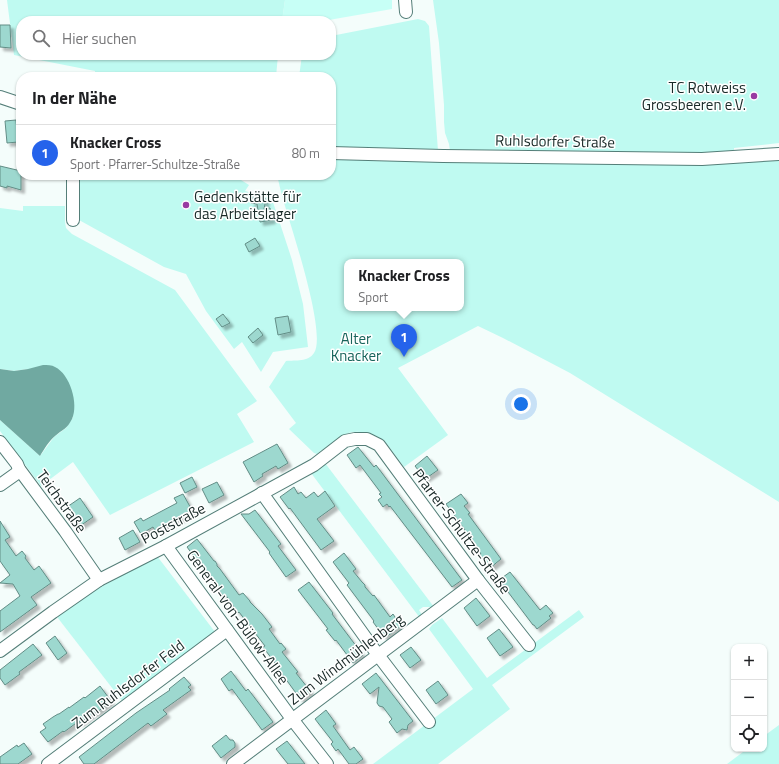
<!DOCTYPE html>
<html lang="de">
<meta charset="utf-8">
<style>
body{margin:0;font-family:"Titillium Web",sans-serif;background:#f6f6f6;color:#202124}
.controls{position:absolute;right:12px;bottom:12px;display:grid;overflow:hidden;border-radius:8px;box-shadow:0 1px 3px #0004}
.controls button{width:36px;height:36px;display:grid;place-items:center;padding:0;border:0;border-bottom:1px solid #e0e0e0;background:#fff;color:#202124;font:20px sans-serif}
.you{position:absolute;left:521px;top:404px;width:14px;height:14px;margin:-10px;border:3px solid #fff;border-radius:50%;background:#1a73e8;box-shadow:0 0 0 6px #1a73e833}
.badge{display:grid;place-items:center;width:26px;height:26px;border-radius:50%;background:#2563eb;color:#fff;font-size:13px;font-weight:700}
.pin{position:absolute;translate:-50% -33px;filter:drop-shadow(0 1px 2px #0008)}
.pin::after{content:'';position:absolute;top:21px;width:14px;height:12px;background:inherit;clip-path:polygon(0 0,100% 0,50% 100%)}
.popup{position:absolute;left:344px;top:259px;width:120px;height:52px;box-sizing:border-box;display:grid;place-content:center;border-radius:8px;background:#fff;filter:drop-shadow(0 1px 3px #0005);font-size:13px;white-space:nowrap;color:#757577}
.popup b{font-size:15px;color:#202124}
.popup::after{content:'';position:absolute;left:50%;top:100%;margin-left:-8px;border:8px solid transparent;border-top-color:#fff}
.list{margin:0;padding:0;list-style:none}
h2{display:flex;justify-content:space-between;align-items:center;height:52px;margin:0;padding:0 16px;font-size:17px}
h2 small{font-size:13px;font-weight:400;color:#757577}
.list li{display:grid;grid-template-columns:26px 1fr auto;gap:12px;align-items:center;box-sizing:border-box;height:56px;padding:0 16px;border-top:1px solid #e0e0e0}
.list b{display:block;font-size:15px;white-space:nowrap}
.list p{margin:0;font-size:13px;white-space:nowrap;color:#757577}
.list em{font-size:13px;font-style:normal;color:#757577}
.icon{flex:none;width:22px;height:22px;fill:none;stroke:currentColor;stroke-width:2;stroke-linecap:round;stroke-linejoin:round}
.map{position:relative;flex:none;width:779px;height:764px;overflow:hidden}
.search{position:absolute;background:#fff;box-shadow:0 1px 3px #0004;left:16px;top:16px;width:320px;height:44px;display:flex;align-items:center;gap:10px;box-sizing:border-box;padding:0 14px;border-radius:16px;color:#757577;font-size:15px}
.panel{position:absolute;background:#fff;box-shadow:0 1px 3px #0004;left:16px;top:72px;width:320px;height:108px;border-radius:16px}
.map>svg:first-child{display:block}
</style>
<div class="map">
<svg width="779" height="764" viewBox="0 0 779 764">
<defs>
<filter id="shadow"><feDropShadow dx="3.5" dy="3.5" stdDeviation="1" flood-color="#0004"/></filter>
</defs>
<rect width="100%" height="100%" fill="#f4fdfb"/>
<path fill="#c7fff6" d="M285 0H392V9L323 21H282Z"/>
<g fill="#bffaf1" fill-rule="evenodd">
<path d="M7 0H285L282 21H21V55H278L276 77H95V71L14 55Z"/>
<path d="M433 0H779V143L734 148V152L680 154 450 151 449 144 445 133 444 122V105L439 43Z"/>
<path d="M418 19 425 21 429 26 438 151 331 148V77H299L302 55H331V36Z"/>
<path d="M331 157 779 160V502L570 373 503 338 478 326 398 368 448 435 404 467 384 440 382 441C374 433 357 429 346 434 338 438 325 448 317 454L314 453 289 429 296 423 269 387 286 361C296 360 308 362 314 353 327 334 292 230 285 206 282 197 280 188 278 179V175H331ZM347 262H461V308H347Z"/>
<path d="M79 175H233L249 185 245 191 272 199 292 260 303 304 308 347 273 352 261 372 242 342 234 349 206 311 186 274 164 267 79 220Z"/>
<path d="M23 206H65V222L66 228 72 234 175 290 257 401 237 414 254 442 110 515 73 462 41 486 0 431V420L40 456 54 437 66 428 73 417 28 369 14 371 0 369V208L23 211Z"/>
<path d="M325 463 434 607H423L419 610 422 615 420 618 311 473Z"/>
<path d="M157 556 215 632 123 702 54 613Z"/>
<path d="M579 610 584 617 492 685 510 709 438 764H373L473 689 429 629 432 625 442 618 487 678Z"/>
<path d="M779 725V764H727L747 749H764V736Z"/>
</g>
<path fill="#70a9a1" d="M43 365C47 365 52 365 55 367 70 374 79 404 72 419 67 429 63 429 55 436 49 441 44 449 40 456L0 420V369L14 371 28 369Z"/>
<g fill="#9dd8cf" stroke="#628d86" filter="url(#shadow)">
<path d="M0 25H10L11 48 0 47Z"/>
<path d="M16 120 18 142 7 143 5 121Z"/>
<path d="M0 166 21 171V190L7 186V188L0 186Z"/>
<path d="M253 195 266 199 264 209 270 208 272 220 260 222 257 204 251 203Z"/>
<path d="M255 238 260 246 249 252 245 244Z"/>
<path d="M223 314 230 323 222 327 216 319Z"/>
<path d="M288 316 291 332 278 335 275 318Z"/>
<path d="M258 328 263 335 253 343 248 337Z"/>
<path d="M277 444 288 463 278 469 276 466 262 474 263 476 254 482 243 462Z"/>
<path d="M358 447 374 467 376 465 462 580 452 587 390 506 389 507 387 504 383 507 378 500 382 497 379 494 381 493 360 465 356 468 347 455Z"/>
<path d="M427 456 438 470 425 479 415 466Z"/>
<path d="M192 477 197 487 185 493 180 483Z"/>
<path d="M217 482 224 495 209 503 202 489Z"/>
<path d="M294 487 298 494 301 492 306 498 314 492 318 497 325 491 335 506 317 519 334 541 321 550 290 508 289 509 280 497Z"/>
<path d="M183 494 193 512 156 532 153 527 141 534 134 522 141 518 143 521 177 503 174 498Z"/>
<path d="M461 494 468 503 464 506 470 513 468 514 501 559 490 568 480 555 481 554 464 531 465 530 446 504Z"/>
<path d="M80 498 93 517 80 526 67 507Z"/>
<path d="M255 510 281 544 278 546 296 570 286 577 269 553 270 552 241 514H249Z"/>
<path d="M0 521 10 537 5 540 16 556 22 551 26 556 25 558 34 570 39 566 51 583 31 597 37 605 0 632V611L20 596 13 584 0 583 10 575 0 561Z"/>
<path d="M133 530 140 542 125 550 119 538Z"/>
<path d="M197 539 214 561H215L217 564V566L220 569 239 595 243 593 250 601V602L262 614 272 627 269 629 280 644 281 643 286 649 282 652 298 672 296 673 311 692 301 700 277 667H278L263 647 265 646 239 612 238 613 225 594 223 596 187 547Z"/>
<path d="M344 553 356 569 353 571 362 582 365 585V587L373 596 374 595 390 617 393 614 401 626 385 638 373 622 374 621 347 585 349 583 333 562Z"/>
<path d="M510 572 540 610 546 605 553 613 549 616 551 618 537 629 534 625H533L499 580Z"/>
<path d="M309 582 333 613 332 614 363 655 353 663 336 640 335 641 326 630 328 629 298 590Z"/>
<path d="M476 598 490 616 477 626 464 608Z"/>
<path d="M499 629 513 647 500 656 487 638Z"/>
<path d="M55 636 67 653 58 660 46 643Z"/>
<path d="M33 644 42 655 19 672 20 674 5 685 0 678V670Z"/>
<path d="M411 647 421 660 410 668 400 655Z"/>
<path d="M231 671 246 691 248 689 273 722 262 730 232 689 229 691 221 679Z"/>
<path d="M376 673 413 721 408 725 407 730 402 729 397 733 389 722 392 719 383 707 379 706 377 703 379 687 370 694 362 684Z"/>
<path d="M184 677 191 685 188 687 191 690 163 710 167 714 151 726 148 723 94 764H84L79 757 136 713 170 690 169 689Z"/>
<path d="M438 681 448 695 436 704 426 690Z"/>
<path d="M100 686 111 701 96 713 95 712 80 723 79 721 64 732 63 731 48 742 40 732 46 728 43 724 53 717 58 714H59L69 707V708L84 697 85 698Z"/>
<path d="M326 710 336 724 333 726 350 750 354 747 363 759 356 764H349L338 749 336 751 331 744 333 742 315 719Z"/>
<path d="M226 735 230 740H233L235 743V747L221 758 212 746Z"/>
<path d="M287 741 305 764H288L276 749Z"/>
<path d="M24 743 32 754 18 764H0V757L17 745 18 747Z"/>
</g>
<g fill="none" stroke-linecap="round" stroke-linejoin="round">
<defs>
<g id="minor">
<path d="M405 0 406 12"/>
<path d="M0 97 21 104"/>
<path d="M331 153 443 156 702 159 779 154"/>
<path d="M73 220V175"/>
<path d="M0 442 17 464 19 469 65 531 99 580"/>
<path d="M0 485 17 473 19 469"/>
<path d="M262 493 378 655 429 722"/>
<path d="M166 546 292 719 327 764"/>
<path d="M0 651 53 612 99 580 166 546 314 465 345 441 355 439H367L379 445 478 580 529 645"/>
<path d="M48 764 227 630"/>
<path d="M233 764 478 580"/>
</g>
</defs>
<use href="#minor" stroke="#547e78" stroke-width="14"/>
<use href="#minor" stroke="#fff" stroke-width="12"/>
</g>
<g fill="#993aa2" stroke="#fff" stroke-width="1.5">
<circle cx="754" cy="96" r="4"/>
<circle cx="186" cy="205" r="4"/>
</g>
<g text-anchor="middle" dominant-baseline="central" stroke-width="3" stroke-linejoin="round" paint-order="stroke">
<g font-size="15" fill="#182927" stroke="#fff" text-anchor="end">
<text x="746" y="87">TC Rotweiss<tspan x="746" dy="17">Grossbeeren e.V.</tspan></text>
<text x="194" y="196" text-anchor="start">Gedenkstätte für<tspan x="194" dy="17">das Arbeitslager</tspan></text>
</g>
<g font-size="15" fill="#182927" stroke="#fff">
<text transform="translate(555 141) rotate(1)">Ruhlsdorfer Straße</text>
<text transform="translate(62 501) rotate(54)">Teichstraße</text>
<text transform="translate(173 523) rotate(-28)">Poststraße</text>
<text transform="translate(462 531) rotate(53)">Pfarrer-Schultze-Straße</text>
<text transform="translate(238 617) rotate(54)">General-von-Bülow-Allee</text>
<text transform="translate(346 659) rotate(-37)">Zum Windmühlenberg</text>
<text transform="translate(128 684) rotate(-37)">Zum Ruhlsdorfer Feld</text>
</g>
<g font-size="15" fill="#18655c" stroke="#fff">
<text x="356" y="338">Alter<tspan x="356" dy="17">Knacker</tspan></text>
</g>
</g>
</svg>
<div class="controls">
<button>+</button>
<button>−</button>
<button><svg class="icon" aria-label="locate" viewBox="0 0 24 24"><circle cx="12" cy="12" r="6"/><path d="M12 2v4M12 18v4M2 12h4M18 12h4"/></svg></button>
</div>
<div class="you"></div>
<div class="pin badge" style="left:404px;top:357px">1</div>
<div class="popup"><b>Knacker Cross</b>Sport</div>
<div class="search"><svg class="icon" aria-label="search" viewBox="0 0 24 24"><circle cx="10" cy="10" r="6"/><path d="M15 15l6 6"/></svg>Hier suchen</div>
<section class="panel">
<h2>In der Nähe<small></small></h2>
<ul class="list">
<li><span class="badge">1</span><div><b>Knacker Cross</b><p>Sport · Pfarrer-Schultze-Straße</p></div><em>80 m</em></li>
</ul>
</section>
</div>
